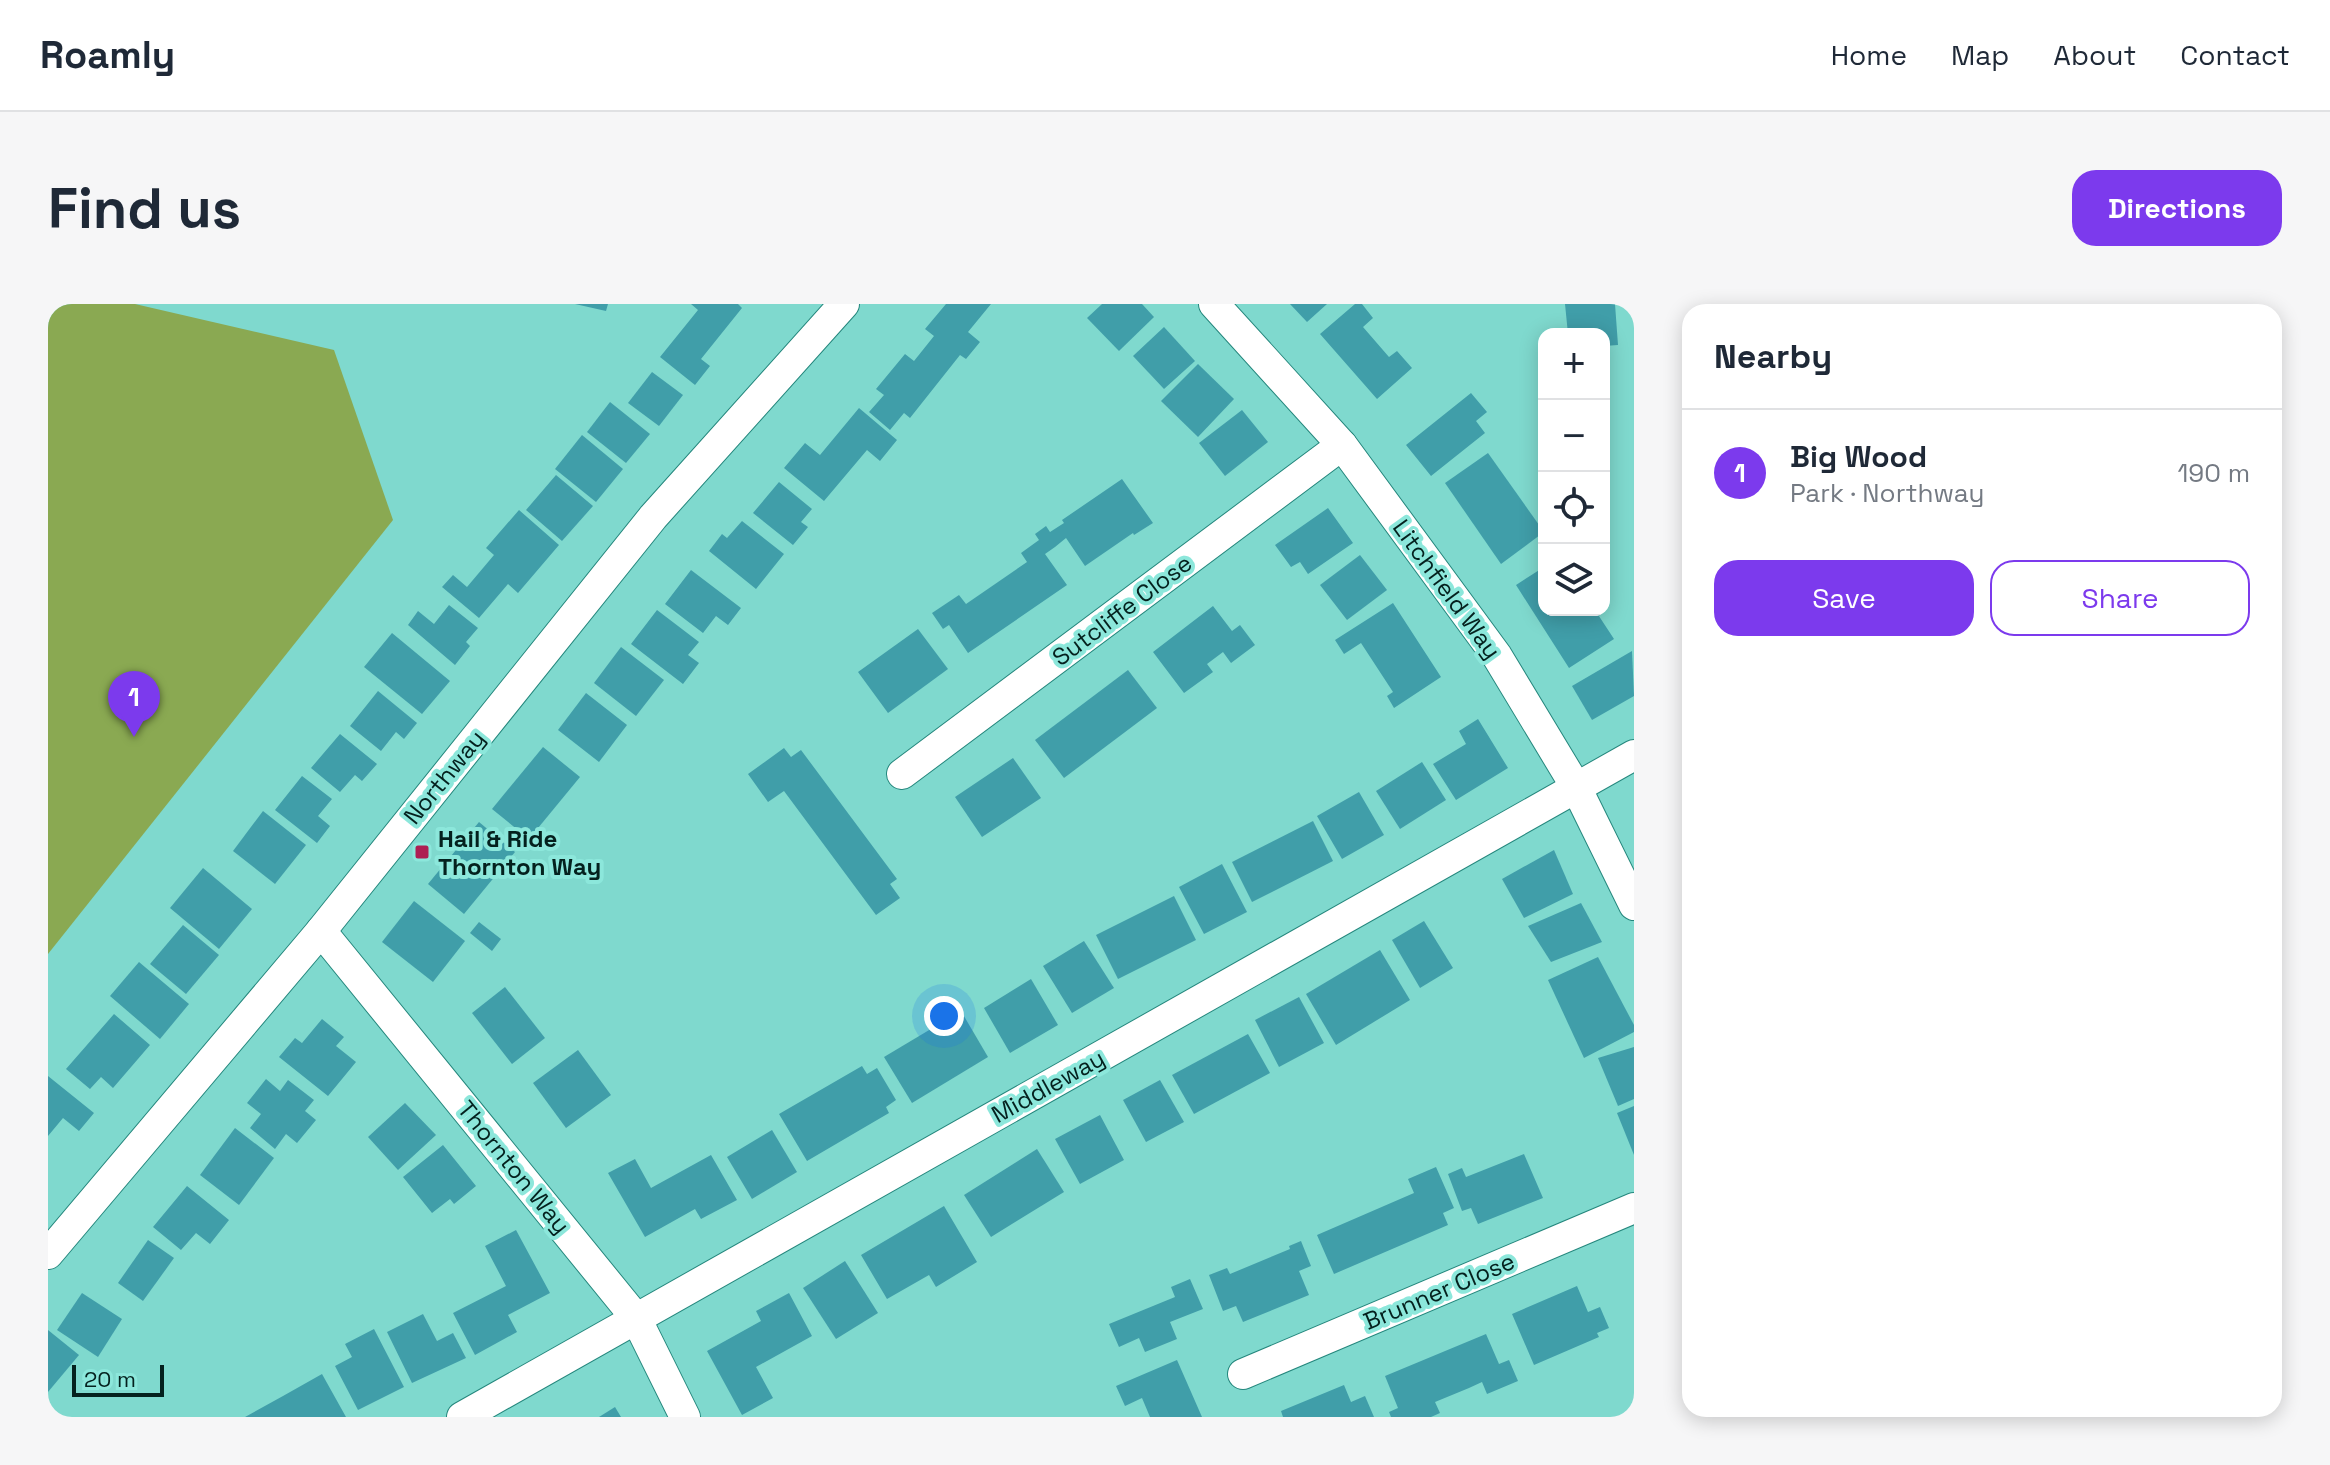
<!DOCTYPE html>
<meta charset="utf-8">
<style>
body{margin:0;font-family:"Space Grotesk",sans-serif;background:#f6f6f7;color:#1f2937}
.controls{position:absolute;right:24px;top:24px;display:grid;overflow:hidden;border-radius:16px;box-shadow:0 4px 20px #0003}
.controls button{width:72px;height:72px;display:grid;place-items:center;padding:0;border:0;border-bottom:2px solid #e0e1e3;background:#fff;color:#1f2937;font:40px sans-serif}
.scale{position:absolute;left:24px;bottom:20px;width:92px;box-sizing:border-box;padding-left:8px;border:4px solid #04211e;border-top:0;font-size:22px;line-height:28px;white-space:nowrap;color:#04211e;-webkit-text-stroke:6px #8ce7db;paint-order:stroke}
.you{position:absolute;left:896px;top:712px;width:28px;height:28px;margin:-20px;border:6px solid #fff;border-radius:50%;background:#1a73e8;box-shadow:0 0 0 12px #1a73e833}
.badge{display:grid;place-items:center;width:52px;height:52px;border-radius:50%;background:#7c3aed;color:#fff;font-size:26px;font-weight:700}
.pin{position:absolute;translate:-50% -66px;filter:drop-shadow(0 2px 4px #0008)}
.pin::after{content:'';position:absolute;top:42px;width:28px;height:24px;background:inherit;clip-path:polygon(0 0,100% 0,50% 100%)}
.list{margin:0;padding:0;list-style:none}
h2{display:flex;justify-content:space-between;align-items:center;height:104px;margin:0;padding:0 32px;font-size:34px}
h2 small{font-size:26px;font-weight:400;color:#747a83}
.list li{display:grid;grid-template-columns:52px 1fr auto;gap:24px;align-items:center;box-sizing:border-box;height:128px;padding:0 32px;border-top:2px solid #e0e1e3}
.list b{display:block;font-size:30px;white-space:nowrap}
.list p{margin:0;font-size:26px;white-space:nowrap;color:#747a83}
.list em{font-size:26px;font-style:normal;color:#747a83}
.actions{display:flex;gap:16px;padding:24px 32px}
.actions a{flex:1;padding:18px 0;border:2px solid #7c3aed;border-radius:24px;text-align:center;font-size:28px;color:#7c3aed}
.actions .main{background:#7c3aed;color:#fff}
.icon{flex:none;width:44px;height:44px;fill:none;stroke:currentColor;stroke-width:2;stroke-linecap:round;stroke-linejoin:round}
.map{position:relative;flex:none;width:1586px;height:1113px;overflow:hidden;border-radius:24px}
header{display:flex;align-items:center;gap:48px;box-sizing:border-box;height:112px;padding:0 40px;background:#fff;border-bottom:2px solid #e0e1e3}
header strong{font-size:38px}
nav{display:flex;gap:44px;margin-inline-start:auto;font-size:28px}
.intro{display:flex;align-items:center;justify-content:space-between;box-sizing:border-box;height:192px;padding:0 48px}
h1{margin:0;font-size:56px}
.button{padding:20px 36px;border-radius:24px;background:#7c3aed;color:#fff;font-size:28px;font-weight:700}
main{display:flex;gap:48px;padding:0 48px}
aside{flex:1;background:#fff;border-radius:24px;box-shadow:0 4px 20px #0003}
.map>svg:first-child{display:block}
</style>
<header>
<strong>Roamly</strong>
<nav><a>Home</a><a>Map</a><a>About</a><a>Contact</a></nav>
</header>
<div class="intro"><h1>Find us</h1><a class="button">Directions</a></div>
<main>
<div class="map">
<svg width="1586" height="1113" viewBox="0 0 1586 1113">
<rect width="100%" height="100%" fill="#7fd9ce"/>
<path fill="#8aa952" d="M0 0H87L286 46 345 216 0 650Z"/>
<g fill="#409ea9">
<path d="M527 0H560L558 7Z"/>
<path d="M643 0H690L694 4 653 55 662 62 647 81 612 53 650 6Z"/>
<path d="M898 0H943L920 28 932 38 918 55 912 51 862 114 856 109 842 126 821 108 836 91 828 85 857 50 866 57 886 32 877 25Z"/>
<path d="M1054 0H1094L1106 13 1071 47 1039 14Z"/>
<path d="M1242 0H1279L1259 18Z"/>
<path d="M1307 0H1314L1325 14 1315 23 1341 53 1349 47 1364 64 1329 95 1272 30Z"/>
<path d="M1517 0H1567L1570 41 1556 42V30H1520Z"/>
<path d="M1116 23 1147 57 1116 85 1085 52Z"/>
<path d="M1150 60 1186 95 1150 133 1113 97Z"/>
<path d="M604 68 635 91 611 122 580 99Z"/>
<path d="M1423 89 1439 108 1428 117 1437 129 1383 172 1358 141Z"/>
<path d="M562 98 602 130 578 159 539 128Z"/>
<path d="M811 104 849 136 832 157 819 146 776 197 736 164 757 139 772 151Z"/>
<path d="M1194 106 1220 138 1177 172 1151 139Z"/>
<path d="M534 131 575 165 548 198 507 165Z"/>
<path d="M1440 149 1496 228 1453 260 1397 179Z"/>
<path d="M508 171 545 202 514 237 478 206Z"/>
<path d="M1074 175 1105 219 1086 231 1085 229 1037 262 1018 234 1007 243 997 250 1019 281 920 349 901 321 895 325 884 309 911 291 918 300 979 258 973 249 991 236 987 230 998 222 1002 228 1016 219 1014 216Z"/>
<path d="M731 178 764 205 753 218 760 223 745 241 705 209Z"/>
<path d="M1280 204 1305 239 1260 270 1252 258 1243 263 1227 241Z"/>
<path d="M471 206 511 241 470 289 460 280 431 314 394 283 405 271 419 283 446 251 438 244Z"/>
<path d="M694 217 736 250 708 285 661 247 674 230 679 234Z"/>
<path d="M1312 251 1339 286 1299 316 1272 281Z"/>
<path d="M1496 263V306H1547L1566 335 1521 364 1468 281Z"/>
<path d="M643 266 693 304 680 321 668 312 655 329 617 300Z"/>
<path d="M1345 299 1393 373 1346 404 1339 392 1345 388 1313 339 1296 350 1287 336Z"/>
<path d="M401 301 430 324 418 338 422 342 407 361 360 321 370 307 386 320Z"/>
<path d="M1165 302 1184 327 1192 321 1207 341 1183 359 1175 348 1159 360 1165 368 1136 389 1105 348Z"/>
<path d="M609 306 651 338 640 351 651 359 635 380 583 340Z"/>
<path d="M870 325 900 365 840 409 810 368Z"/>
<path d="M344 329 402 377 374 410 316 363Z"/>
<path d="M573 343 616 376 588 412 546 379Z"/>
<path d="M1584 347 1586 392 1544 416 1524 382Z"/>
<path d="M1080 366 1109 404 1016 474 987 436Z"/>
<path d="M330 387 369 419 356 435 348 428 333 447 302 422Z"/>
<path d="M538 389 579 421 551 458 510 426Z"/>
<path d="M1430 415 1460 464 1408 496 1385 460 1418 440 1411 427Z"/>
<path d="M292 430 329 460 314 477 307 471 292 488 263 464Z"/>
<path d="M495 443 532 473 481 535 444 505Z"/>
<path d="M736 444 743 453 753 446 849 575 842 580 852 594 828 611 736 487 720 498 700 470Z"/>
<path d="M965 454 993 494 934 533 907 493Z"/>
<path d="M1374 458 1398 496 1352 525 1328 487Z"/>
<path d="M254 472 284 495 270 512 282 522 269 539 227 506Z"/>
<path d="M1311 488 1336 531 1294 555 1269 512Z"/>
<path d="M215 507 258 541 227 580 185 547Z"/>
<path d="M1265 517 1285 557 1204 598 1184 558Z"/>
<path d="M431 518 467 548 416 610 380 580Z"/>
<path d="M1506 546 1525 590 1476 614 1454 575Z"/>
<path d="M1174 560 1199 608 1156 630 1131 583Z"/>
<path d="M155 564 204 605 171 645 122 604Z"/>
<path d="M1126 592 1148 636 1070 675 1048 631Z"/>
<path d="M366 597 417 637 385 678 334 638Z"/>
<path d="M1533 599 1554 638 1503 658 1480 622Z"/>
<path d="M1376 617 1405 664 1372 684 1344 636Z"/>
<path d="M431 618 453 635 444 647 422 629Z"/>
<path d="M135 621 171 651 138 690 102 660Z"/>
<path d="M1036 637 1066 684 1024 709 995 662Z"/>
<path d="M1332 646 1362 696 1288 741 1258 690Z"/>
<path d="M1550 653 1586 721V728L1536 754 1500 676Z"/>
<path d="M91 658 141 700 112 735 62 692Z"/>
<path d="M983 675 1010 721 962 749 936 704Z"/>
<path d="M457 683 497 734 464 760 424 709Z"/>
<path d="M1251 693 1276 739 1231 763 1207 716Z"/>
<path d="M913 707 940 753 864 799 836 753Z"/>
<path d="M66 710 102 741 65 784 53 773 42 785 18 765Z"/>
<path d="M274 715 296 733 288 742 308 758 280 792 231 753 247 734 254 739Z"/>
<path d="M1200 730 1222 769 1146 810 1124 771Z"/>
<path d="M1586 743V795L1570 802 1550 754Z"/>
<path d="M530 746 563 791 518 824 485 779Z"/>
<path d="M814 762 819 770 829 764 848 796 838 803 841 809 759 857 731 810Z"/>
<path d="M0 772 46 809 31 827 15 814 0 832Z"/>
<path d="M218 775 232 787 240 776 266 796 257 807 268 816 249 839 238 830 227 845 202 824 213 810 199 799Z"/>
<path d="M1112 776 1136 818 1098 838 1075 796Z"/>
<path d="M357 799 388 831 350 866 320 833Z"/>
<path d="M1586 802V851L1569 809Z"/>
<path d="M1052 811 1076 856 1032 880 1007 835Z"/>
<path d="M187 824 226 854 191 901 152 871Z"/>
<path d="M724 826 749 868 704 895 679 853Z"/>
<path d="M395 841 428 882 406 900 402 895 384 909 355 873Z"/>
<path d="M989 845 1016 888 943 933 916 891Z"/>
<path d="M1476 850 1495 894 1430 920 1423 904 1414 907 1400 870 1414 864 1418 873Z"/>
<path d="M663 851 689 896 653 915 647 905 597 933 560 869 587 855 603 884Z"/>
<path d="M1388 863 1406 904 1395 909 1400 921 1286 970 1269 931 1366 889 1360 875Z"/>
<path d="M139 882 181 916 162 940 148 929 133 946 105 923Z"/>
<path d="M896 902 929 958 888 983 881 971 839 995 813 951Z"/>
<path d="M468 926 502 989 460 1011 469 1028 427 1051 405 1009 458 982 437 942Z"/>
<path d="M100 936 126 954 95 997 70 979Z"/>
<path d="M1253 937 1263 962 1251 967 1261 991 1195 1018 1188 1002 1175 1007 1161 971 1179 964 1182 970 1242 945 1241 942Z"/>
<path d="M797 957 830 1009 788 1035 755 984Z"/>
<path d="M1142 975 1155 1005 1122 1018 1129 1035 1097 1048 1091 1034 1071 1043 1061 1020 1127 993 1123 983Z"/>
<path d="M1529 982 1540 1008 1552 1003 1561 1024 1549 1029 1551 1033 1486 1061 1464 1010Z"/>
<path d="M34 989 74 1015 50 1053 9 1026Z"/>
<path d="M741 989 764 1032 708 1063 725 1094 694 1111 659 1047 713 1017 708 1007Z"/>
<path d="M375 1010 389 1037 405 1029 418 1054 364 1079 339 1028Z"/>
<path d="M326 1025 356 1083 310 1106 287 1062 304 1053 297 1040Z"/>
<path d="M0 1026 31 1051 0 1088Z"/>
<path d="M1438 1030 1451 1060 1461 1056 1470 1077 1439 1090 1434 1078 1421 1084 1387 1098 1392 1109 1383 1113H1343L1341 1108 1350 1104 1337 1072Z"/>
<path d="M1129 1056 1154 1113H1102L1094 1094 1077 1102 1068 1082Z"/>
<path d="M274 1070 298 1113H197L235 1092Z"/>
<path d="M1296 1081 1303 1098 1317 1092 1326 1113H1235L1233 1107Z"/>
<path d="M567 1103 573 1113H551Z"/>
</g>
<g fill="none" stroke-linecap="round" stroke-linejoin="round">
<defs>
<g id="minor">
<path d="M1166 0 1294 141 1449 352 1528 483 1586 601"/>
<path d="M854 470 1294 141"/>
<path d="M273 627 588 1014 637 1113"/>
<path d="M0 950 273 627 605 213 796 0"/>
<path d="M1195 1070 1586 904"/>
<path d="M414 1113 1586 451"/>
</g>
</defs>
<use href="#minor" stroke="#25877d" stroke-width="32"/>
<use href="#minor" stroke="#fff" stroke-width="30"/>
</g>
<rect fill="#ae1e53" stroke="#8ce7db" stroke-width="3" x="366" y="540" width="16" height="16" rx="4"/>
<g text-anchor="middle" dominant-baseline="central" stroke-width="8" stroke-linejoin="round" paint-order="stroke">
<g font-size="24" fill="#04211e" stroke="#8ce7db">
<text transform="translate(1399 285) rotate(54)">Litchfield Way</text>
<text transform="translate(1074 306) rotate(-37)">Sutcliffe Close</text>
<text transform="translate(396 473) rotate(-51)">Northway</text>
<text transform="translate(1000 782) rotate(-29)">Middleway</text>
<text transform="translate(466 863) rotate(51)">Thornton Way</text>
<text transform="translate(1391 987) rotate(-23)">Brunner Close</text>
</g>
<g font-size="24" font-weight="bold" fill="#04211e" stroke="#8ce7db" text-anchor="start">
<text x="390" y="534">Hail &amp; Ride<tspan x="390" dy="28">Thornton Way</tspan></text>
</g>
</g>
</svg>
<div class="controls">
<button>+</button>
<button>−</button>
<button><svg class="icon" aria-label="locate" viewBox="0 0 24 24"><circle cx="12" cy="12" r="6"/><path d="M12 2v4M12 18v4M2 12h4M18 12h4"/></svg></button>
<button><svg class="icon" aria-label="layers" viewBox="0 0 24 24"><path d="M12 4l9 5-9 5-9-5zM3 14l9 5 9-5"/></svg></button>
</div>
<div class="scale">20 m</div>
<div class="you"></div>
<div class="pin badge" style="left:86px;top:433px">1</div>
</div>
<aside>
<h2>Nearby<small></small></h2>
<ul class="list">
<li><span class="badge">1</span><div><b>Big Wood</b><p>Park · Northway</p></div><em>190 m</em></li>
</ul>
<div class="actions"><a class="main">Save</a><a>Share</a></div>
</aside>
</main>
